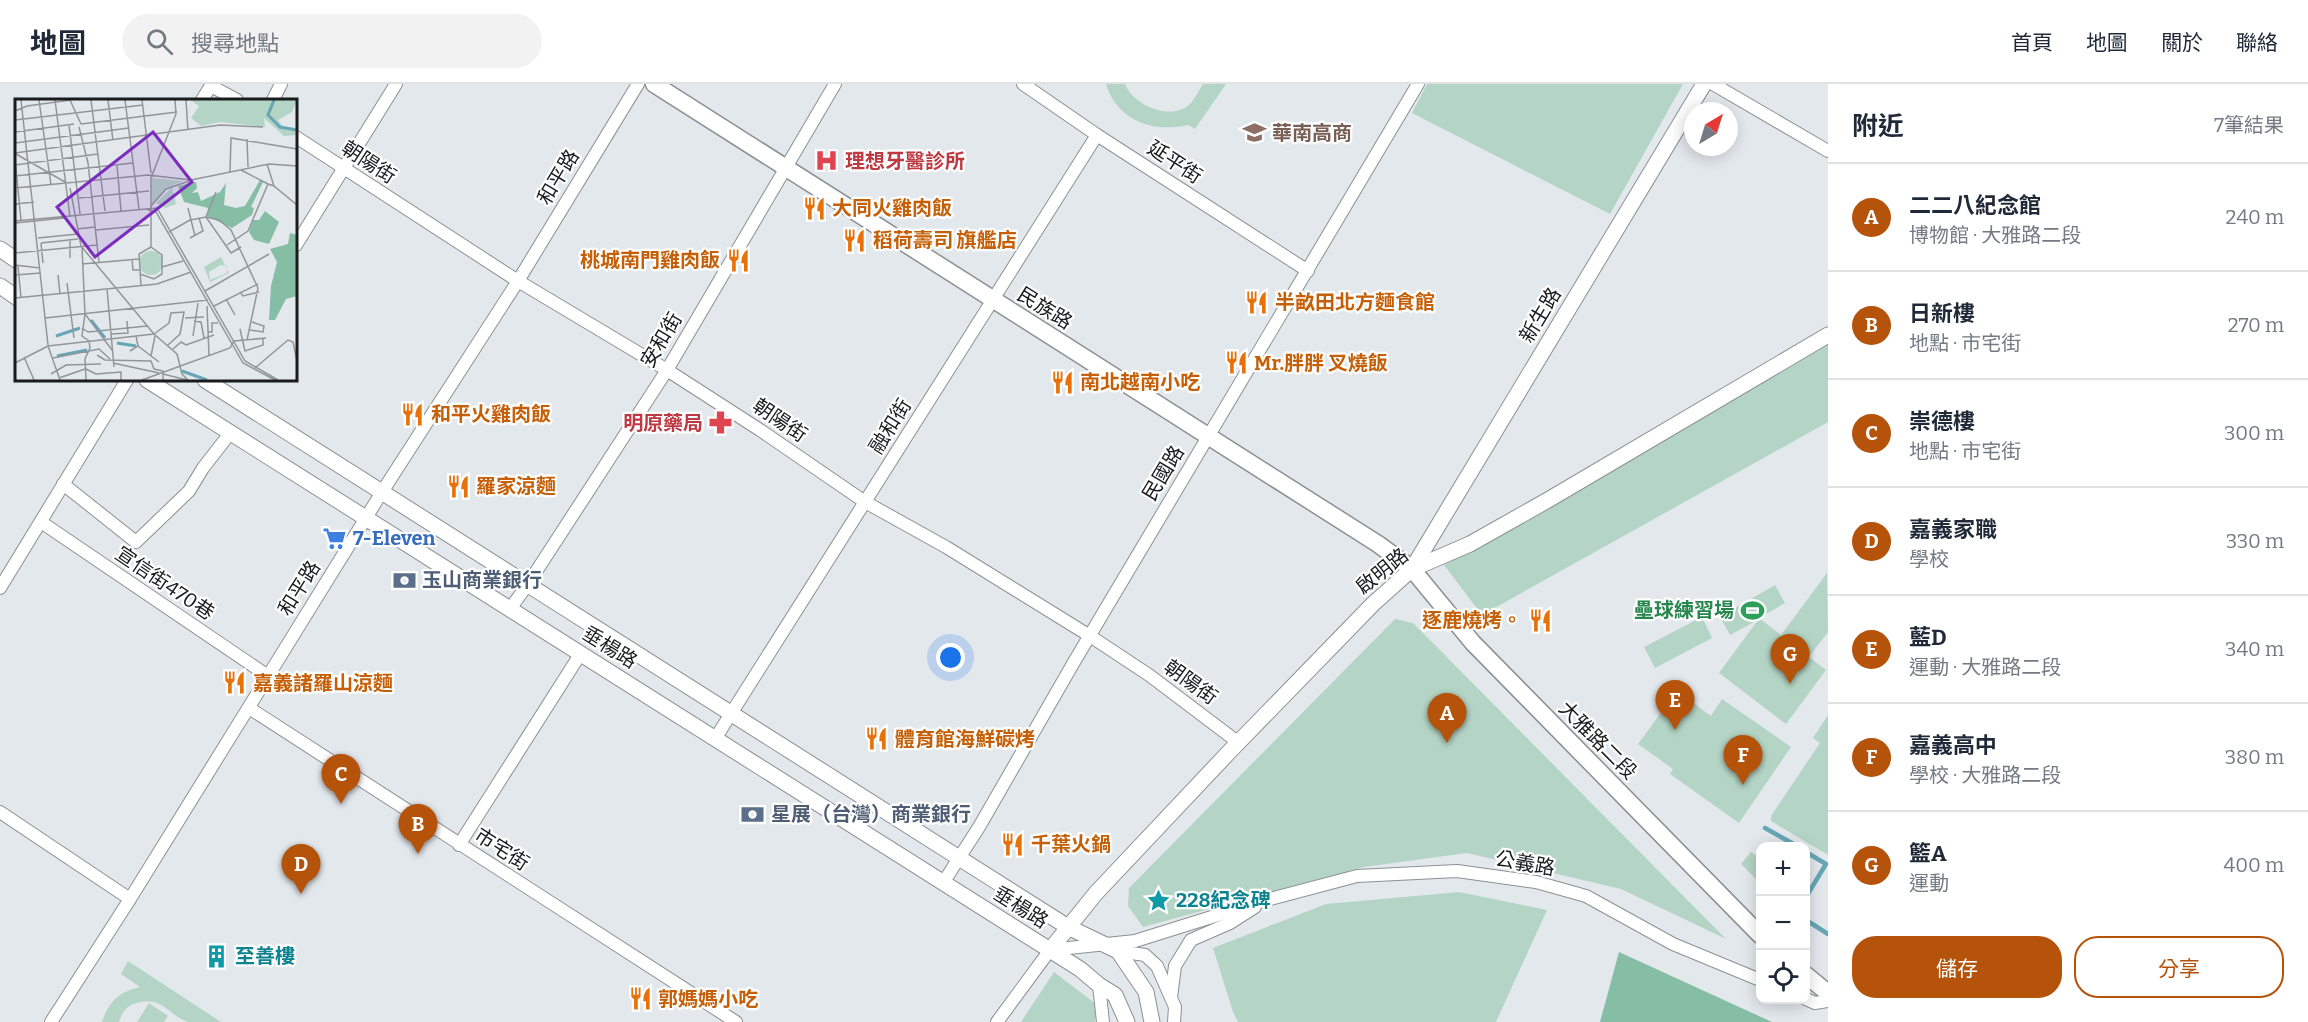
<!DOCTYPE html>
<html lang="zh-TW">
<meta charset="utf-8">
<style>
body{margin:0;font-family:Bitter,"Noto Sans TC",serif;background:#f2f2f3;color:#1f2937}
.controls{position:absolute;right:18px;bottom:18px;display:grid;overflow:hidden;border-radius:12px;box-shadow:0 3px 15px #0003}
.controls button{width:54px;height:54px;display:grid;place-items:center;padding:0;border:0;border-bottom:2px solid #e0e1e3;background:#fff;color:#1f2937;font:30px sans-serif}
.compass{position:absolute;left:1684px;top:18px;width:54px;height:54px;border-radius:50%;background:#fff;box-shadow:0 3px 15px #0003;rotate:38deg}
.you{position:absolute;left:951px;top:574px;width:21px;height:21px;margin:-15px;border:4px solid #fff;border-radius:50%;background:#1a73e8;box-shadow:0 0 0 9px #1a73e833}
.badge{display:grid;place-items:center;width:39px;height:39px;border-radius:50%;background:#b45309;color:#fff;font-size:20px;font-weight:700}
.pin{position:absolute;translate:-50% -50px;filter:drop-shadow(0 2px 3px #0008)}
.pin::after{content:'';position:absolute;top:32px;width:21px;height:18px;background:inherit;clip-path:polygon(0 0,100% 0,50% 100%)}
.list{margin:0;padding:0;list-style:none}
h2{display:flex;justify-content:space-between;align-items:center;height:78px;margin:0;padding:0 24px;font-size:26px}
h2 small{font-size:20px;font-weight:400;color:#747a83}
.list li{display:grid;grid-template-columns:39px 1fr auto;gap:18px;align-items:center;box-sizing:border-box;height:108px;padding:0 24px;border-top:2px solid #e0e1e3}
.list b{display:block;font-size:22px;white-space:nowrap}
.list p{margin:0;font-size:20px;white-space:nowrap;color:#747a83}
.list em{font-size:20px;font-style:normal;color:#747a83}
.actions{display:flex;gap:12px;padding:18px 24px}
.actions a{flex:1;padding:14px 0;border:2px solid #b45309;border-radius:24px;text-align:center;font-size:21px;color:#b45309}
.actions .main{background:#b45309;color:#fff}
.icon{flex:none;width:33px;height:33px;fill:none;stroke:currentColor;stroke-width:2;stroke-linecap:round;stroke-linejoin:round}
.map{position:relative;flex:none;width:1828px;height:938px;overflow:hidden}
header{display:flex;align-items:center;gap:36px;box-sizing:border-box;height:84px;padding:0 30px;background:#fff;border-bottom:2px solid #e0e1e3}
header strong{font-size:28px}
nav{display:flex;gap:33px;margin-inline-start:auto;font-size:21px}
.search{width:420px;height:54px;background:#f2f2f3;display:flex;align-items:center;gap:15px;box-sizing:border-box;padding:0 21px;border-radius:33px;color:#747a83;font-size:22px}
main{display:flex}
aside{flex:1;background:#fff}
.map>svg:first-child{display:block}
</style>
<header>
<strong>地圖</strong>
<div class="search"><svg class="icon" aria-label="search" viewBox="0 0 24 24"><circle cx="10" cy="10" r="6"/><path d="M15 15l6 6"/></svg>搜尋地點</div>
<nav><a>首頁</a><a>地圖</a><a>關於</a><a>聯絡</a></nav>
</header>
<main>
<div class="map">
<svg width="1828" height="938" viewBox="0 0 1828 938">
<rect width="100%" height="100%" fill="#e3e8ed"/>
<g fill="#b4d5c5">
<path d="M1106 0H1125C1133 21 1171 38 1190 20 1195 15 1199 6 1203 0H1226L1195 45 1188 41C1153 49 1117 37 1106 0Z"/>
<path d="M1427 0H1683L1610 130 1412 29Z"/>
<path d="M1828 259V338L1482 531 1444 481Z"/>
<path d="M1827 489 1828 548 1809 573 1826 586 1786 640 1719 589 1758 536 1730 551 1720 533 1775 501 1785 519 1759 534 1781 551Z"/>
<path d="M1702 533 1712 554 1655 584 1644 563Z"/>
<path d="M1395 535 1413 539 1726 855 1621 805 1467 769 1364 783 1143 843 1128 822 1129 804Z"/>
<path d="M1677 607 1711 632 1722 615 1791 663 1739 739 1670 690 1673 685 1638 660Z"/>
<path d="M1828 631V771L1771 737V732L1820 659 1813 654Z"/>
<path d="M1751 768 1760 774V799L1741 780Z"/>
<path d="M1459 808 1547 826 1496 938H1238L1233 928 1213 864 1326 820Z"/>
<path d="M128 877 221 938C212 938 197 938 188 938 168 931 162 911 137 919 127 921 122 928 119 938H102C109 917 119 908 140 903L121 890Z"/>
<path d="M1054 888 1097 921 1095 938H1021Z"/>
<path d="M149 919 168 932 164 938H137Z"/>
</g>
<path fill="#86bea5" d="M1619 868 1772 938H1600Z"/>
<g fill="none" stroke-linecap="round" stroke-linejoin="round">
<g stroke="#67a6b6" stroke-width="4.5">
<path d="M1765 744 1797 762"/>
<path d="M1806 768 1826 780 1806 813"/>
<path d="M1806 836 1828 850"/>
</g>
<defs>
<g id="minor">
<path d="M1023 0 1097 51 1308 187"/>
<path d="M1713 0 1828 67"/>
<path d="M211 2 237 16"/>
<path d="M202 16 212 0"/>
<path d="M273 16 281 0"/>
<path d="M296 53 518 197 667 286 760 346 865 418 946 463 1090 552 1149 591 1239 659"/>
<path d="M296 161 396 0"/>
<path d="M63 400 136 458 189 407 203 384 231 348"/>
<path d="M41 438 268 592"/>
<path d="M0 504 127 296"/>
<path d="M510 525 528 500 667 286 835 0"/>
<path d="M249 624 736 938"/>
<path d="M715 655 1097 51"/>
<path d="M0 728 130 815"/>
<path d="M459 761 581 569"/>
<path d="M943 799 979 743 1074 578 1418 0"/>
<path d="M1118 867 1145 871 1157 882 1175 923 1174 938"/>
<path d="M1099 901 1103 938"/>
<path d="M1171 913 1175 882 1191 856 1230 839 1255 823"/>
<path d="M1806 915 1815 919 1828 917"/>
<path d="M51 938 130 815 382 408 518 197 638 0"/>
<path d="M997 938 1050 866 1135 857 1266 816 1357 792 1457 787 1536 798 1586 812 1673 860 1760 896"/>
</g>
<g id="tertiary">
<path d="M0 165 16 176"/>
<path d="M0 202 16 213"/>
<path d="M147 296 1080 885 1099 901 1115 911 1127 938"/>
<path d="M205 296 1068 843 1118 867 1146 908 1152 938"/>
<path d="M1412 485 1704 0"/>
<path d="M1050 866 1096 809 1230 667 1373 520 1412 485 1470 460 1548 416 1828 251"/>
</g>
<g id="secondary">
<path d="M654 0 1378 460 1412 485 1473 559 1760 851"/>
<path d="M1806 891 1828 909"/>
</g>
</defs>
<use href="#minor" stroke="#8b9095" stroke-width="14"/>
<use href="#tertiary" stroke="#8b9095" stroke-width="17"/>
<use href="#secondary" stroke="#8b9095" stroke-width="19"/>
<use href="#minor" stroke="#fff" stroke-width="12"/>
<use href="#tertiary" stroke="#fff" stroke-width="15"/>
<use href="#secondary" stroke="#fff" stroke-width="16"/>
</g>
<defs>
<symbol id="school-bare" viewBox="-9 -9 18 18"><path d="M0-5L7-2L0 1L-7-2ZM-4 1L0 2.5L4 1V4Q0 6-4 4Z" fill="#8d6e63" stroke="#fff" stroke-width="2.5" paint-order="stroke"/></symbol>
<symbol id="hospital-bare" viewBox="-9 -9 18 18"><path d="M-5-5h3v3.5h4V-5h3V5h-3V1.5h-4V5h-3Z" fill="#e0444e" stroke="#fff" stroke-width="2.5" paint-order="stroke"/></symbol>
<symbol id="restaurant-bare" viewBox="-9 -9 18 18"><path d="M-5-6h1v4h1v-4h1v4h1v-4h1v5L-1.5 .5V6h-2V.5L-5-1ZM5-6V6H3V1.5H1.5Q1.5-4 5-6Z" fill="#e8710a" stroke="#fff" stroke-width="2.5" paint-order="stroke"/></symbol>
<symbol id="pharmacy-bare" viewBox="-9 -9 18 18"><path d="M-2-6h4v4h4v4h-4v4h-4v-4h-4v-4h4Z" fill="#e0444e" stroke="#fff" stroke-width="2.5" paint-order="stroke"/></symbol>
<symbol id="supermarket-bare" viewBox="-9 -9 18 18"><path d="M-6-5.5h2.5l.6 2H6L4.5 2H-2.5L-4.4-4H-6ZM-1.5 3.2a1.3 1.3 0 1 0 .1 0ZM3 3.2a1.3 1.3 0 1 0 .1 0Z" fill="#3f7fe0" stroke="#fff" stroke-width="2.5" paint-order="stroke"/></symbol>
<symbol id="bank-bare" viewBox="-9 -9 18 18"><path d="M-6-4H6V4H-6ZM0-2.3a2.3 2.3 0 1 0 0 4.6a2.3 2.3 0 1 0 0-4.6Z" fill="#5c6f8a" stroke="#fff" stroke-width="2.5" paint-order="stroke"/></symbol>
<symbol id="stadium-bare" viewBox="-9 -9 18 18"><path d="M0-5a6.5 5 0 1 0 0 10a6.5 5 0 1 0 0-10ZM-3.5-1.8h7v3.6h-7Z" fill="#2e9e5b" stroke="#fff" stroke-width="2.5" paint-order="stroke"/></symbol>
<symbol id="sight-bare" viewBox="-9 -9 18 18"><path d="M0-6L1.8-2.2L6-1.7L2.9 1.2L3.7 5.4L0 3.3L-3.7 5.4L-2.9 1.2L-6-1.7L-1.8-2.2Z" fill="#0f9aa8" stroke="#fff" stroke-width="2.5" paint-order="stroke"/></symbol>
<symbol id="building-bare" viewBox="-9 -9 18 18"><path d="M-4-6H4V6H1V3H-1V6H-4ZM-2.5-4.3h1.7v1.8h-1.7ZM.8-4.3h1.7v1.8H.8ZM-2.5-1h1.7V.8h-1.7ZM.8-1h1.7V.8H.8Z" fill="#0f9aa8" stroke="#fff" stroke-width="2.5" paint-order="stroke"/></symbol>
</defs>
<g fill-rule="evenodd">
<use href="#school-bare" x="1238" y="32" width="33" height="33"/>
<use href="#hospital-bare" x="810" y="60" width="33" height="33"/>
<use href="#restaurant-bare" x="798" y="108" width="33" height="33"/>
<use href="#restaurant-bare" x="838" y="140" width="33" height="33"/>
<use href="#restaurant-bare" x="722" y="160" width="33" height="33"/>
<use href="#restaurant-bare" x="1240" y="202" width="33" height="33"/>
<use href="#restaurant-bare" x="1220" y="262" width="33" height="33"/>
<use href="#restaurant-bare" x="1046" y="282" width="33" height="33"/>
<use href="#restaurant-bare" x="396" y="314" width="33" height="33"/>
<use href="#pharmacy-bare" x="704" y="322" width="33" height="33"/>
<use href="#restaurant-bare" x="442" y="386" width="33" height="33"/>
<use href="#supermarket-bare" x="318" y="438" width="33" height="33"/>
<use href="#bank-bare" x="388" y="480" width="33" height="33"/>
<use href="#stadium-bare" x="1736" y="510" width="33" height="33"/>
<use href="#restaurant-bare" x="1524" y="520" width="33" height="33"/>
<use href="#restaurant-bare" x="218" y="582" width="33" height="33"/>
<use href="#restaurant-bare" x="860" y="638" width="33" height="33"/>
<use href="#bank-bare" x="736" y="714" width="33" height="33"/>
<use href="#restaurant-bare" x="996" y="744" width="33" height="33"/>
<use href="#sight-bare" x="1142" y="800" width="33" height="33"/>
<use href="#building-bare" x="200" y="856" width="33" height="33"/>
<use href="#restaurant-bare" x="624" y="898" width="33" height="33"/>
</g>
<g text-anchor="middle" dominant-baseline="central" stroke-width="4.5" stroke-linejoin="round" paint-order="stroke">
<g font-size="20" font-weight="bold" fill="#785e54" stroke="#fff" text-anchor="start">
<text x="1272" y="49">華南高商</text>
</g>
<g font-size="20" font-weight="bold" fill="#be3a42" stroke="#fff" text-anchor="start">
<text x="845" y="77">理想牙醫診所</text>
<text x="703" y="339" text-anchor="end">明原藥局</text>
</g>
<g font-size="20" fill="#191b1c" stroke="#fff">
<text transform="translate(369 78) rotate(33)">朝陽街</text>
<text transform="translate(1175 78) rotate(33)">延平街</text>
<text transform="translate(558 93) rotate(-59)">和平路</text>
<text transform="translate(1045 224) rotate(32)">民族路</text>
<text transform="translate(1540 231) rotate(-59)">新生路</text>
<text transform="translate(661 256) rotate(-59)">安和街</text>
<text transform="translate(780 336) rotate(34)">朝陽街</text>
<text transform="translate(890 342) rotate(-58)">融和街</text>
<text transform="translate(1163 389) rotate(-59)">民國路</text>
<text transform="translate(1382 487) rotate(-39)">啟明路</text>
<text transform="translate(165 499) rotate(34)">宣信街470巷</text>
<text transform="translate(299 504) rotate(-58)">和平路</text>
<text transform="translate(610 563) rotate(32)">垂楊路</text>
<text transform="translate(1191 598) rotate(36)">朝陽街</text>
<text transform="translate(1598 656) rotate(45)">大雅路二段</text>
<text transform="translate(502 765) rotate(33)">市宅街</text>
<text transform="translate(1525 779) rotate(10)">公義路</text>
<text transform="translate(1021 823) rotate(32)">垂楊路</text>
</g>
<g font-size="20" font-weight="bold" fill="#c56008" stroke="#fff" text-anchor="start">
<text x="832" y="124">大同火雞肉飯</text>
<text x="873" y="156">稻荷壽司 旗艦店</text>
<text x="720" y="176" text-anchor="end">桃城南門雞肉飯</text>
<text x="1275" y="218">半畝田北方麵食館</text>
<text x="1254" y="279">Mr.胖胖 叉燒飯</text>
<text x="1080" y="298">南北越南小吃</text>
<text x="431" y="330">和平火雞肉飯</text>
<text x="476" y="402">羅家涼麵</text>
<text x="1522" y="536" text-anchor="end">逐鹿燒烤。</text>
<text x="253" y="599">嘉義諸羅山涼麵</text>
<text x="895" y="655">體育館海鮮碳烤</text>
<text x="1031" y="760">千葉火鍋</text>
<text x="658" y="915">郭媽媽小吃</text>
</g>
<g font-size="20" font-weight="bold" fill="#366cbe" stroke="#fff" text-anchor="start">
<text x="353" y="454">7-Eleven</text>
</g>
<g font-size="20" font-weight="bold" fill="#4e5e75" stroke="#fff" text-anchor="start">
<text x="422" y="496">玉山商業銀行</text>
<text x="771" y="730">星展（台灣）商業銀行</text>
</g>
<g font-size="20" font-weight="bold" fill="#27864d" stroke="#fff" text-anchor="end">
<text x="1734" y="526">壘球練習場</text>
</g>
<g font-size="20" font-weight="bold" fill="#0d838f" stroke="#fff" text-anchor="start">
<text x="1176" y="816">228紀念碑</text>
<text x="235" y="872">至善樓</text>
</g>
</g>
<g transform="translate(15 15)">
<rect width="282" height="282" fill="#e3e8ed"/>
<path d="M175 1H282L277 13 263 21 269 29H279L282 36 269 37 249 19 250 28 205 23 186 27 176 19 184 7ZM137 79H138L168 82 151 89 137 106ZM157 88 161 105 150 109 141 104ZM124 164a12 12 0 1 1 24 0a12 12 0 1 1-24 0ZM206 158 214 174 195 183 189 168ZM206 166 212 167V174L195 181 194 173Z" fill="#b4d5c5" fill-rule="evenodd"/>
<path d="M245 81 248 83 236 108 239 109 237 116 217 129 192 117 193 109 169 103 163 87 181 83 182 89 177 94 183 93 186 102 205 93 211 84 209 106 221 109 230 107ZM250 112 264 123 254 145 239 141 234 133 238 121H244ZM275 134 282 136V197L271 200 260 221H254L256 187 262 163 255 150 273 145Z" fill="#86bea5"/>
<path fill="none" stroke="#67a6b6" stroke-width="3" d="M259 1 253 16 265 28 282 31M76 221 90 239M41 237 65 229M102 244 121 247M42 257 72 251M167 272 192 281"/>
<path fill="none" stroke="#929699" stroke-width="1.5" d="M6 1 33 246M24 1 36 86M40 1 55 118M55 1 66 25M76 1 90 112M93 1 98 42M110 1 124 110M127 1 136 74M171 1 173 32M0 12 12 7 56 1M0 21 128 6M66 25 162 13M54 26 65 115M64 28 73 64 84 163M0 33 59 25M232 40 233 68M0 44 114 29M0 54 205 26 248 28M1 55 50 83M0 60 6 121M252 65 259 87 282 106M0 66 83 55M102 66 106 112M226 71 253 85M215 73 216 39 282 50M0 77 118 64M0 89 133 76 176 81 254 65 282 67M55 89 66 147 139 235 162 255 167 275 173 281M64 99 134 92M0 105 19 103M136 107 151 90 174 82M173 109 180 137M133 111 141 113 228 264 260 281M191 118 216 154 226 148M191 118 201 93M0 122 142 109 230 262 263 281M0 124 49 119M62 130 80 128M81 131 134 126M154 133 175 121 191 118 204 121 216 131 243 189 232 241M23 139 63 135M175 139 188 132 184 119M55 140V159M26 144 28 164M26 144 63 140M212 146 233 132 253 85 259 87M67 148 70 215 97 251M0 154 82 146M117 160 118 171H125M67 165 124 160M0 166 25 169M3 167 6 199M147 168 168 162M125 175 139 180 147 175V156L136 148M0 176 26 174M43 176 45 195M52 184 59 239M126 186 124 155 136 148V79L161 15 160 1M92 190 99 268M190 192 254 155M225 193 228 197 244 193M0 199 142 185 176 173M211 200 220 216M192 207 194 256M199 207 243 185M70 215 67 237 74 242 75 249 70 260 71 281M30 219 193 201M170 219 189 218M179 222 186 223 189 239M67 229 73 233 132 227M225 230 230 252 248 246V239M235 231 248 233 249 227 237 223M193 233H197V224H203M96 235 113 234 112 222M139 235 154 224 156 214 169 213 165 235 153 246M178 237 183 204M33 247 139 235M33 247 45 281M123 247 144 263M158 250 166 243 171 246 199 236M115 252 123 247 121 237M82 256 90 261 136 262 139 270 148 272V281M136 257 140 237M9 258 19 281M38 259 84 250 95 260M0 264 33 247M98 264 144 274M240 269 273 241 278 243 282 262M71 270 81 275 106 273V281M36 275 51 266 86 265M148 275 172 281M44 279 70 270M127 281 215 249 219 242 251 239"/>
<path fill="#7b2cbf" fill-opacity="0.15" stroke="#7b2cbf" stroke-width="3" d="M138 33 177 83 80 158 42 108Z"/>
<rect width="282" height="282" fill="none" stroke="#191b1c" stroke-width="3"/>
</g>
</svg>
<div class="controls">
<button>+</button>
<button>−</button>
<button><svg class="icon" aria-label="locate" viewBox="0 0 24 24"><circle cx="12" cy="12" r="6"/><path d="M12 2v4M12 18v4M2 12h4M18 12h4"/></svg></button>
</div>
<svg class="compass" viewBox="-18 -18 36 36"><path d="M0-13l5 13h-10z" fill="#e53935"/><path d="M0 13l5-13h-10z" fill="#747a83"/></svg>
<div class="you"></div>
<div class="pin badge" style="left:1447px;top:659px">A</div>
<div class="pin badge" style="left:418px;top:770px">B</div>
<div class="pin badge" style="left:341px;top:720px">C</div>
<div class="pin badge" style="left:301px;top:810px">D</div>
<div class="pin badge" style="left:1675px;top:646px">E</div>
<div class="pin badge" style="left:1743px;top:701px">F</div>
<div class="pin badge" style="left:1790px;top:600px">G</div>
</div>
<aside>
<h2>附近<small>7筆結果</small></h2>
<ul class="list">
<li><span class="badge">A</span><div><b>二二八紀念館</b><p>博物館 · 大雅路二段</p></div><em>240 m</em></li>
<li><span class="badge">B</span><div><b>日新樓</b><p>地點 · 市宅街</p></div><em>270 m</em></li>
<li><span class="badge">C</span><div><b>崇德樓</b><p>地點 · 市宅街</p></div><em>300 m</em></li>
<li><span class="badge">D</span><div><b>嘉義家職</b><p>學校</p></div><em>330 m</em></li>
<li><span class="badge">E</span><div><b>藍D</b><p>運動 · 大雅路二段</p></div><em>340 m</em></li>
<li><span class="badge">F</span><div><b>嘉義高中</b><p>學校 · 大雅路二段</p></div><em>380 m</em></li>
<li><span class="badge">G</span><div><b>籃A</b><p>運動</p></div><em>400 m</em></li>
</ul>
<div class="actions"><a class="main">儲存</a><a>分享</a></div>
</aside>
</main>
